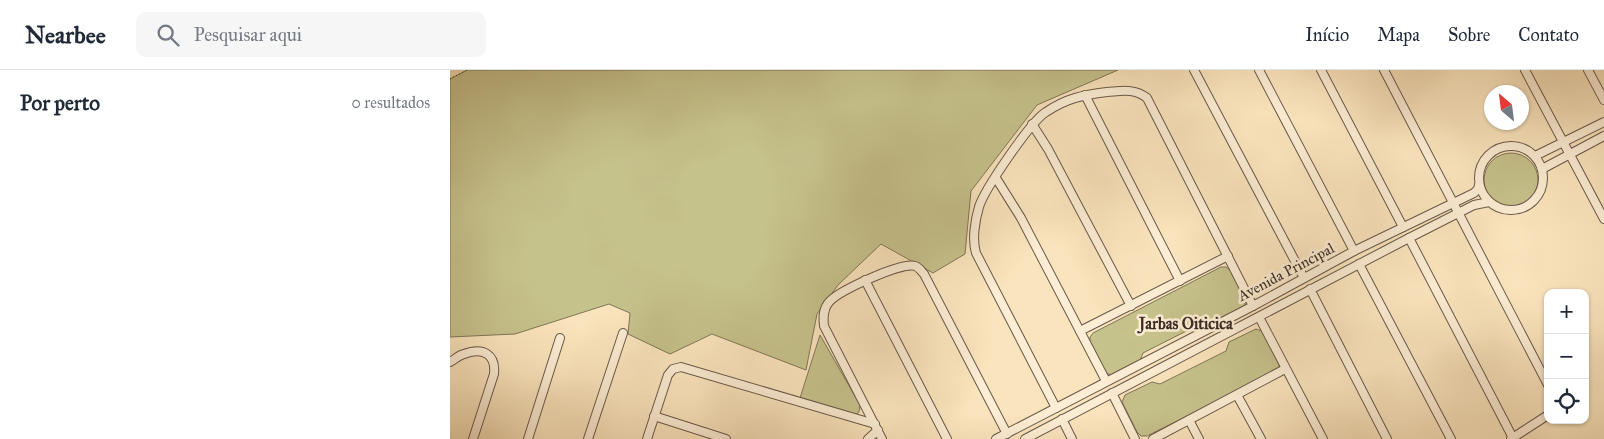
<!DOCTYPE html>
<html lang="pt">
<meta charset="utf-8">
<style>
body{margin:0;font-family:"IM FELL Great Primer",serif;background:#f6f6f7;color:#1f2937}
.controls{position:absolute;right:15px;bottom:15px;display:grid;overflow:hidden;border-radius:10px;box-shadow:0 1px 4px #0004}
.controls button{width:45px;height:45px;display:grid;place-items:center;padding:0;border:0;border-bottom:1px solid #e0e1e3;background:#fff;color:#1f2937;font:25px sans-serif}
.compass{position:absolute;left:1034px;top:15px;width:45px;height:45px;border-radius:50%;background:#fff;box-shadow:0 1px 4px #0004;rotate:332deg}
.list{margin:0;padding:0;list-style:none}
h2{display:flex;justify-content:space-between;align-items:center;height:65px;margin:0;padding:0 20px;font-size:21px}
h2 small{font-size:16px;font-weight:400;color:#747a83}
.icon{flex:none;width:28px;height:28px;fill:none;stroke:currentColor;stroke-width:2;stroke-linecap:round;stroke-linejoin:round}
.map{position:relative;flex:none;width:1154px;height:369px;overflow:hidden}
header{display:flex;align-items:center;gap:30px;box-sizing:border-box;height:70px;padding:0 25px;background:#fff;border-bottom:1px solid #e0e1e3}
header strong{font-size:24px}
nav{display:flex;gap:28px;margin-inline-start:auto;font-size:18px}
.search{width:350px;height:45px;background:#f6f6f7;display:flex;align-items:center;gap:12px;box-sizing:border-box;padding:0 18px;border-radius:10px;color:#747a83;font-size:19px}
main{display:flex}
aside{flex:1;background:#fff}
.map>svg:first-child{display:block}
</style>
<header>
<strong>Nearbee</strong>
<div class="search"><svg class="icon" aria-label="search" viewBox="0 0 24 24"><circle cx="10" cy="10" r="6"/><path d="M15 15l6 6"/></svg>Pesquisar aqui</div>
<nav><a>Início</a><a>Mapa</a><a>Sobre</a><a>Contato</a></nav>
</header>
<main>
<aside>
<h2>Por perto<small>0 resultados</small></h2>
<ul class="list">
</ul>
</aside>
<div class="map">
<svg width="1154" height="369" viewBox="0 0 1154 369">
<rect width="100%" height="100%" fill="#fae4bd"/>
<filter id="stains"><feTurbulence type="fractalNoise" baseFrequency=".004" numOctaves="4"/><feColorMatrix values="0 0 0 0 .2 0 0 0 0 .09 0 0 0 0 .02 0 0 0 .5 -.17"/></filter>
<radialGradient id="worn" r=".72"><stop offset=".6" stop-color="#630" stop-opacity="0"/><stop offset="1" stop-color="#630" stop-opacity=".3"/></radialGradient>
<g fill="#c6c28c" stroke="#807658">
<path d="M17 0H668L587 35 521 121 515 184 483 203 431 174 388 215 367 244 356 300 262 264 220 284 178 264 180 243 159 234 65 264 0 267V9Z"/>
<circle cx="1061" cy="110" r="27"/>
<path d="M771 197H776L780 200 796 231 794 237 767 253 758 250 693 283 690 291 661 305 656 303 640 273V267L643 263Z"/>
<path d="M806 259 812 261 829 294V298L826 302 697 366H691L687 362 672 332 675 325 702 312 710 314 776 281 779 272Z"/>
<path d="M370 265 410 335 409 342 405 345 350 328Z"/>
</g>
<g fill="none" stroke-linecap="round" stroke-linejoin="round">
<defs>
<g id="street">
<path d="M744 0 854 208"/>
<path d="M809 0 904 181"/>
<path d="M871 0 953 157"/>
<path d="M934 0 1098 315"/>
<path d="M1075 0 1154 149"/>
<path d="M1138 0 1154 30"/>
<path d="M635 25 730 211"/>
<path d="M582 54 598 79 681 236"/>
<circle cx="1061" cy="108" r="32"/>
<path d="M1085 86 1154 52"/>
<path d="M1092 99 1154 66"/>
<path d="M546 108 571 148 656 311"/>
<path d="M959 168 1063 368"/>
<path d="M909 194 1001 369"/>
<path d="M415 210 497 369"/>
<path d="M860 219 937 369"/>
<path d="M809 247 873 369"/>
<path d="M630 261 778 186"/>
<path d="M0 292C4 290 9 285 14 284 33 277 46 284 44 304L23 369"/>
<path d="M662 323 685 369"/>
<path d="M787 325 811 369"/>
<path d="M606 338 526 183C522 170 525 150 529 137 534 120 581 51 596 42 617 28 633 25 657 22 672 21 684 18 697 28L803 236"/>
<path d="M204 346 276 369"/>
<path d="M612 349 622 369"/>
<path d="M739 350 749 369"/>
<path d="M78 369 110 268"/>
<path d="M138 369 173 263"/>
<path d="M197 369 218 305 223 299 231 297 425 354"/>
<path d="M418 369 428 360"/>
<path d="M432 369 374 256C373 247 373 238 380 231 391 220 451 192 465 196 469 197 471 201 474 204L557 364"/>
<path d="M546 369 803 236 904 181 1024 123 1028 119 1029 115"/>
<path d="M575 369 959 168 1024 135 1039 132"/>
<path d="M703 369 835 299"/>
<path d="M1061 369 1098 345"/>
</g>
</defs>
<use href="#street" stroke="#6a584a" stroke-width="10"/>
<path stroke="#3a2a23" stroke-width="1" stroke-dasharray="1 2.5" stroke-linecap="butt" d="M0 9 17 0"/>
<use href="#street" stroke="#fcedd4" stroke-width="8"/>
</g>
<g text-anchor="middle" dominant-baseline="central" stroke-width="5" stroke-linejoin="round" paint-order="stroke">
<g font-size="15" fill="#3a2a23" stroke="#fcedd4">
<text transform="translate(836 202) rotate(-28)">Avenida Principal</text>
</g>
<g font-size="16" font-weight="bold" fill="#3a2a23" stroke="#fcedd4">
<text x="736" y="253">Jarbas Oiticica</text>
</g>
</g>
<rect width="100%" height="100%" filter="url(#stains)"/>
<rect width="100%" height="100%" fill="url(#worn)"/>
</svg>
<div class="controls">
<button>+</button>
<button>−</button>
<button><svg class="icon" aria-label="locate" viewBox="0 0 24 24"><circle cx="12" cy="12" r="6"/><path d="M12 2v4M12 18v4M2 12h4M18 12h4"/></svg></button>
</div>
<svg class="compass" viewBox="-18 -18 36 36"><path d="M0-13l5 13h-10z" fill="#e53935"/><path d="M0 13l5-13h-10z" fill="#747a83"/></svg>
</div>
</main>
